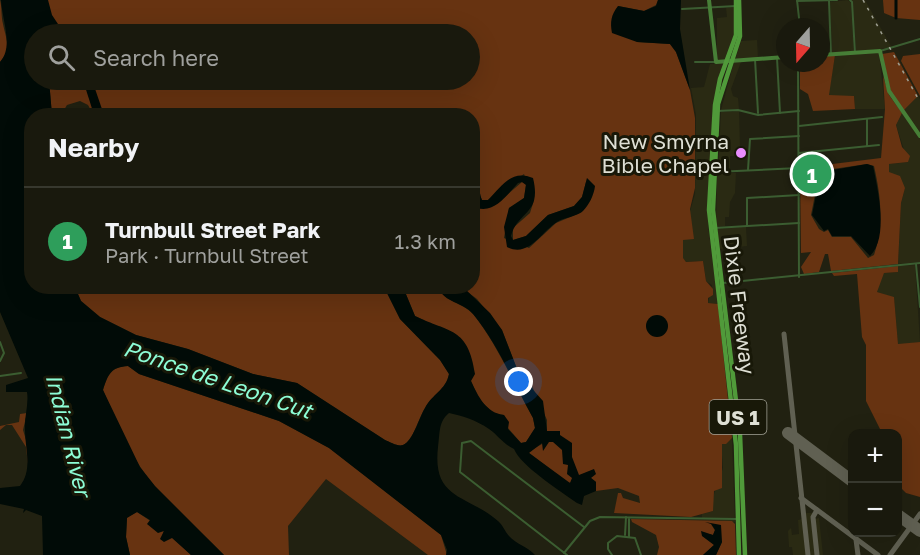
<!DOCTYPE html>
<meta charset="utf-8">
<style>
body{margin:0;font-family:"Golos Text",sans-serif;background:#222216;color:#f1f3f6}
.controls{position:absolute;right:18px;bottom:18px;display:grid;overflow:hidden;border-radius:12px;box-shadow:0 6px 24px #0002}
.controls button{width:54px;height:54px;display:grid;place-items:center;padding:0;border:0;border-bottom:2px solid #37382e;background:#19190d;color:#f1f3f6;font:30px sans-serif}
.compass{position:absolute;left:776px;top:18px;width:54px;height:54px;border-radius:50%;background:#19190d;box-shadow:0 6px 24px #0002;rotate:200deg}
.you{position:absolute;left:519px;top:382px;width:21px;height:21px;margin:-15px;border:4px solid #fff;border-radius:50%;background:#1a73e8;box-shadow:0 0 0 9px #1a73e833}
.badge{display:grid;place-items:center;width:39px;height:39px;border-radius:50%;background:#0f766e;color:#fff;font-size:20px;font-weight:700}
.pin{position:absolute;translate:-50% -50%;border:3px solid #fff;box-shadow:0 2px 6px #0006}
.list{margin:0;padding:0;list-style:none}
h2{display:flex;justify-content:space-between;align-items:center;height:78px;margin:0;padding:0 24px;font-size:26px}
h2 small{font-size:20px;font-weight:400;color:#9fa09d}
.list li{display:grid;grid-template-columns:39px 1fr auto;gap:18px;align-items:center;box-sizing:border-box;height:108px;padding:0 24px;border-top:2px solid #37382e}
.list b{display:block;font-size:22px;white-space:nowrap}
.list p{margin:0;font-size:20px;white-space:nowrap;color:#9fa09d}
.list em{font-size:20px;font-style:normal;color:#9fa09d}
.icon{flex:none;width:33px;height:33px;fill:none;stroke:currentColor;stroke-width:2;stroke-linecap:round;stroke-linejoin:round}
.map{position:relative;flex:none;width:920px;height:555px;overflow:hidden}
.search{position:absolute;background:#19190d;box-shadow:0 6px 24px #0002;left:24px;top:24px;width:456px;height:66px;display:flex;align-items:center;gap:15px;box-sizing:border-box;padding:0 21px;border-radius:33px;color:#9fa09d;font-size:22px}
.panel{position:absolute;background:#19190d;box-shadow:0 6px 24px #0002;left:24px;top:108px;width:456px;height:186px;border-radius:24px}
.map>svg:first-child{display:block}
</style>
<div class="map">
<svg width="920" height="555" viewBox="0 0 920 555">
<rect width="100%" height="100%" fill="#212111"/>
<g fill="#2a2a13">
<path d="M848 0 851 3 854 52 832 53 830 2Z"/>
<path d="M852 0H865L892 48 856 51Z"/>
<path d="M735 7 736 29 726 60 717 61V18L727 17 726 8Z"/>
<path d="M757 40 758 58 735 60 741 41Z"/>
<path d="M879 52 885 109H855L854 96H828L835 55Z"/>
<path d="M734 62H741L731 89 733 96 738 98 739 109 721 110Z"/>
<path d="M725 63 713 107 708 201V225L718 304 708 303 712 285 706 281 703 261 686 262 682 257 683 236 695 194 696 115 691 88 704 87 710 64Z"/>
<path d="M918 96 920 99V134L903 111Z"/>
<path d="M739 111 740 147 737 156H730V170L718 171 721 112Z"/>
<path d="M902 113 920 137V262L898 264 901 203 905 188 889 172V164L908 162 896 125Z"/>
<path d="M717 173H736L735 193 730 202 729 217H725V226L716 227Z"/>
<path d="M746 227 747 246 720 249 717 229Z"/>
<path d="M915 265 920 342 898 345 894 298 877 292 880 278 884 273 897 272 898 266Z"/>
<path d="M732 438 735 522 702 519V514L713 511V497L723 468 721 444Z"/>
<path d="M801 513H812L815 519 819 518 823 555H793L792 547H789L788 531 791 528 792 535 799 534 798 520 802 519Z"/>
</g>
<g fill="#673311" fill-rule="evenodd">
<path d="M0 0C2 7 1 16 3 24 6 39 12 49 0 62Z"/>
<path d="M47 0H658L656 5 644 11 618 6 637 42 670 44 676 52 690 90 695 118V188L690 209 694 239 683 240V258L686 262 703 261 706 281 713 289V295L708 298V303L718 304 732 438 726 444H722V488L714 491 713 511 691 517 614 513 618 493H621L623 498 640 503 639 496 618 488 596 491V482L591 478 568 483 528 452 542 444 547 435V420L532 386 519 374 502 330 477 299 461 287 472 286 473 201 477 208 501 200 522 182 526 184 524 198 509 208 504 238 529 248 556 223 582 212 587 178 582 197 574 206 548 215 526 236 513 240V228L530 213 534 200 524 174 488 200H482C477 188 481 174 473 164L472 116H94L88 105 80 101 67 105 61 115H52L49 80H470V34H47Z"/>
<path d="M883 0H920V20L896 18 884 13Z"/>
<path d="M894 52 918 96 903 111 891 93 882 54Z"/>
<path d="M920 54V96L901 61 903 56Z"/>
<path d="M835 55 829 95 854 96 855 109 813 111 808 94 800 89V63H821V56Z"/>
<path d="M883 76 889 95 902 113 896 125 902 147 910 156 908 162 889 164V172L900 176 905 188 901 203 898 264 831 271 828 254H825L819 272 804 274 801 267 811 252 801 253 800 168 881 158 885 109ZM867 164 874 166C881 197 884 224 874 255L868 258 851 237H832L828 230 824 232 819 229 811 215 816 190 826 184 833 169Z"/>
<path d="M898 266V272L884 273 877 292 894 297 898 344 920 342V497L906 493 898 485V434L882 433 866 401V345L862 337 857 274 834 276 832 273Z"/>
<path d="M75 287H384L400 319 440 360 449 374C446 390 433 394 425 408 419 417 413 441 403 445 398 447 390 442 385 440L297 383 253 374 188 349 136 335 100 317 81 301Z"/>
<path d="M403 287H438C446 303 463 302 474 315 498 346 514 384 533 418L535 428 526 442 521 443 508 428 504 415 493 413 479 399 471 381 424 320 415 316Z"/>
<path d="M128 366 139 374 279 421 329 448 441 535 447 555H428L326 479 288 526 289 555H224C197 527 163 501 141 468 125 445 114 416 103 390 108 374 111 367 128 366Z"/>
<path d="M27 413 23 430 29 450 28 464 26 447 12 425H6L0 430V426L19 422 20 414Z"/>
<path d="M137 512 164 530 161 540 172 537 191 555H130L126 537 127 517Z"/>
<path d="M631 519 732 521 735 524 736 555H716L722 542 711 524 715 530 713 535 709 534 714 545 703 555H657L659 547 656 535 632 522Z"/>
</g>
<g fill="#010b07" fill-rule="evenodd">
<path d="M1 0H48L52 15 64 33 53 34 49 29 47 34H34V80H49L52 115 32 116V286L75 287 81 301 100 317 136 335 188 349 253 374 297 383 385 440C390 442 398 447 403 445 413 441 419 418 425 408 432 394 446 390 449 374L440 360 400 319 384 287H403L415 316C450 333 468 327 475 374L471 381C478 396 486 413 504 415L509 422 508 429 521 443 526 442 535 428 533 418C514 384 498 344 473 314 462 301 445 304 438 287L465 289 490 313 502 330 519 374 543 401 547 431H560V435L572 443V457L579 475 594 469 596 474 591 478 596 482V491L584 496 582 505 577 503C559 490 521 466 514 449 502 443 499 436 489 429 476 420 463 416 449 413 438 422 440 434 438 447 432 500 467 494 498 521 503 525 505 532 509 536 516 544 528 547 535 555H446L447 550 441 535 329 448 279 421 139 374 128 366C111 367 108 374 103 390L140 467 155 486 224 555H191L172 538 164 542 160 539 164 531 158 533 147 524 150 520 137 512 127 518 126 537 130 555H43L42 516 26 510 23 513 24 509 0 504V488L20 486C33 469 25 450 25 430 24 417 29 405 27 392H6V385L28 378 0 312V62C14 47 2 20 1 0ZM549 442H553L562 450 563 464 568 465 567 474 572 478 570 483 529 453 542 443 543 451Z"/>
<path d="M658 0H681L680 29 690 90 676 52 670 44 637 42 612 33C610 22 611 15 618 6L644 11 656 6Z"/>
<path d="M83 80H92L104 115H94Z"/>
<path d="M472 164C481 174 477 188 482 200H488C502 186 511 169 533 178 542 215 518 210 511 236L513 240 526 236 548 215 574 206 582 197 587 178 595 186C594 195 589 205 583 211 576 217 565 217 557 222 541 232 529 258 507 247L504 227 509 208 524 198 526 185 522 182 518 183C506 196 495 213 477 208L473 201Z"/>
<path d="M867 164 873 166C878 190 889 238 870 256L851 236H832L828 229 824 231 812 215 817 190 827 184 833 170Z"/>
<circle cx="657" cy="326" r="11"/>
<path d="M705 522 721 525 722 542 716 555H703L714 545 702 536 701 531 713 535 715 530 711 524Z"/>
</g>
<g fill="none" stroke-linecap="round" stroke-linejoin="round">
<path stroke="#010b07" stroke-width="3" d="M896 0V18"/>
<g stroke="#606052" stroke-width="5">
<path d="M784 334 808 555"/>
<path d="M852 494V506"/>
<path d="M801 498 878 555"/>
<path d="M855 532 858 555"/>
<path d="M817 555 813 517 817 510"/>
<path d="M890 555 920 514"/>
</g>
<g stroke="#606052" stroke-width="12">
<path d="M788 433 852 481"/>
<path d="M898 515 920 531"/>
</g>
<g stroke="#3b5d31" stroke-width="2">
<path d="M797 0 800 27"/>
<path d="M850 0 852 2 855 53"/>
<path d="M797 1 837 0"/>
<path d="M829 1 831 54"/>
<path d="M682 9 736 6"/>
<path d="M880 51 920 39"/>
<path d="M777 58 780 113"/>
<path d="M755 59 758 113"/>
<path d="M695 62H716"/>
<path d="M798 63 799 277"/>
<path d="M717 111 738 110 758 115 799 111"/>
<path d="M867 119V146"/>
<path d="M799 126 882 117"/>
<path d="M707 137 712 143"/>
<path d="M799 153 879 145"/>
<path d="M748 170 750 139 799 136"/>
<path d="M715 172 799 168"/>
<path d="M747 226V198L799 195"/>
<path d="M715 228 799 223"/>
<path d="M916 264 920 307"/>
<path d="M723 283 920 263"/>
<path d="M0 342 4 353 0 361"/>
<path d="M0 376 21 373"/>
<path d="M625 535 626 517"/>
<path d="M629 537V519"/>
<path d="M564 553 590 521 600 517 737 519"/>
<path d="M567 555 460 472 462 443 471 441 584 527"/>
<path d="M612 555 608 549V543L617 536 635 538 641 555"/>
</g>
<g stroke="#477f37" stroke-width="4">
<path d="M709 0 716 62 785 57"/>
<path d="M821 55 880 51 889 91 920 136"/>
</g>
<g stroke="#509a3a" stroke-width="4.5">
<path d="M736 0V35L720 79 715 105 709 210 736 445 739 555"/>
<path d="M739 0 740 36 718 104 713 210 740 434 745 555"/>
</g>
<path stroke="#9e9f92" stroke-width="1.5" stroke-dasharray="3 6" stroke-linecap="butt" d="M863 0 920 102"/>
</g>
<circle fill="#e98dfe" stroke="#181808" stroke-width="2" cx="741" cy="153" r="6"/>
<g text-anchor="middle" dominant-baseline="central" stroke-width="6" stroke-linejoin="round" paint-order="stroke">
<rect fill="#181808" stroke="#a3a397" stroke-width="1.5" x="709.5" y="400" width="57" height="34" rx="4.5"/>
<g font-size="20" font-weight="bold" fill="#dedfd4">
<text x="738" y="417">US 1</text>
</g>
<g font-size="21" fill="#dedfd4" stroke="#181808" text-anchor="end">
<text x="729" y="141">New Smyrna<tspan x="729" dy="24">Bible Chapel</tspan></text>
</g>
<g font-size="21" fill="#dedfd4" stroke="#181808">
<text transform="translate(740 305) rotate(83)">Dixie Freeway</text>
</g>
<g font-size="22" font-style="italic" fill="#8dfdd6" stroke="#181808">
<text transform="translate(218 379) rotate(19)">Ponce de Leon Cut</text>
<text transform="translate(69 435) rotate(76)">Indian River</text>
</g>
</g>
</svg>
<div class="controls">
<button>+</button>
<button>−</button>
</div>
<svg class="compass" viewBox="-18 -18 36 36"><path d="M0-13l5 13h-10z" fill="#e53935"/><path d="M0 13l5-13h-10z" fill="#9fa09d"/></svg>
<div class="you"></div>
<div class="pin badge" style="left:812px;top:174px;background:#2e9e5b">1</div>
<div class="search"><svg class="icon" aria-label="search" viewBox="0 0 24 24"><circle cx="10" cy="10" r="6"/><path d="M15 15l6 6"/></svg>Search here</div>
<section class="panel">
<h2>Nearby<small></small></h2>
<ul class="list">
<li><span class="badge" style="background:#2e9e5b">1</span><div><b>Turnbull Street Park</b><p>Park · Turnbull Street</p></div><em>1.3 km</em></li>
</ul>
</section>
</div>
